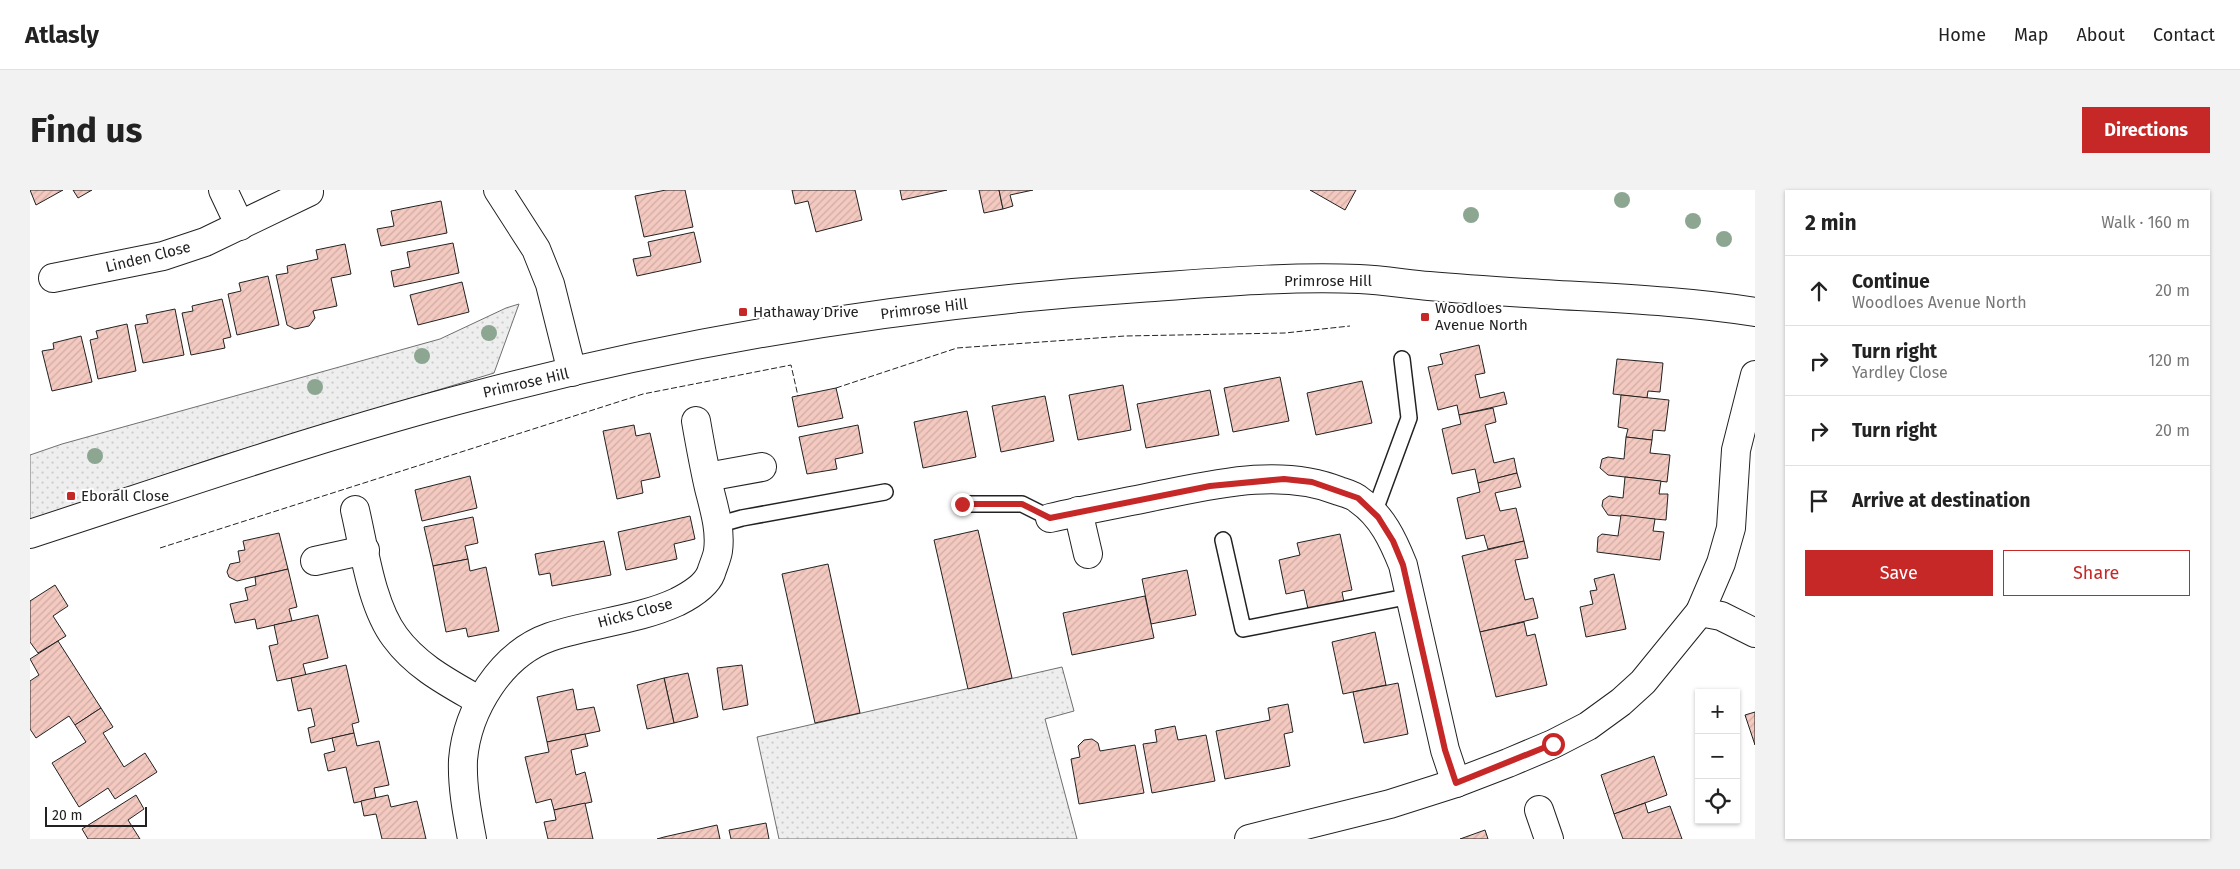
<!DOCTYPE html>
<meta charset="utf-8">
<style>
body{margin:0;font-family:"Fira Sans",sans-serif;background:#f2f2f2;color:#222}
.controls{position:absolute;right:15px;bottom:15px;display:grid;overflow:hidden;border-radius:0px;box-shadow:0 1px 4px #0004}
.controls button{width:45px;height:45px;display:grid;place-items:center;padding:0;border:0;border-bottom:1px solid #e0e0e0;background:#fff;color:#222;font:25px sans-serif}
.scale{position:absolute;left:15px;bottom:12px;width:102px;box-sizing:border-box;padding-left:5px;border:2px solid #222;border-top:0;font-size:14px;line-height:18px;white-space:nowrap;color:#222;-webkit-text-stroke:4px #fff;paint-order:stroke}
.stop{position:absolute;width:15px;height:15px;margin:-11px;border:4px solid #c62828;border-radius:50%;background:#fff}
.stop.end{background:#c62828;border-color:#fff;box-shadow:0 1px 5px #0008}
.list{margin:0;padding:0;list-style:none}
h2{display:flex;justify-content:space-between;align-items:center;height:65px;margin:0;padding:0 20px;font-size:21px}
h2 small{font-size:16px;font-weight:400;color:#767676}
.list li{display:grid;grid-template-columns:32px 1fr auto;gap:15px;align-items:center;box-sizing:border-box;height:70px;padding:0 20px;border-top:1px solid #e0e0e0}
.list b{display:block;font-size:19px;white-space:nowrap}
.list p{margin:0;font-size:16px;white-space:nowrap;color:#767676}
.list em{font-size:16px;font-style:normal;color:#767676}
.actions{display:flex;gap:10px;padding:15px 20px}
.actions a{flex:1;padding:11px 0;border:1px solid #c62828;border-radius:0px;text-align:center;font-size:18px;color:#c62828}
.actions .main{background:#c62828;color:#fff}
.icon{flex:none;width:28px;height:28px;fill:none;stroke:currentColor;stroke-width:2;stroke-linecap:round;stroke-linejoin:round}
.map{position:relative;flex:none;width:1725px;height:649px;overflow:hidden;border-radius:0px}
header{display:flex;align-items:center;gap:30px;box-sizing:border-box;height:70px;padding:0 25px;background:#fff;border-bottom:1px solid #e0e0e0}
header strong{font-size:24px}
nav{display:flex;gap:28px;margin-inline-start:auto;font-size:18px}
.intro{display:flex;align-items:center;justify-content:space-between;box-sizing:border-box;height:120px;padding:0 30px}
h1{margin:0;font-size:35px}
.button{padding:12px 22px;border-radius:0px;background:#c62828;color:#fff;font-size:18px;font-weight:700}
main{display:flex;gap:30px;padding:0 30px}
aside{flex:1;background:#fff;border-radius:0px;box-shadow:0 1px 4px #0004}
.map>svg:first-child{display:block}
</style>
<header>
<strong>Atlasly</strong>
<nav><a>Home</a><a>Map</a><a>About</a><a>Contact</a></nav>
</header>
<div class="intro"><h1>Find us</h1><a class="button">Directions</a></div>
<main>
<div class="map">
<svg width="1725" height="649" viewBox="0 0 1725 649">
<defs>
<pattern id="grass-dots" width="8" height="8" patternUnits="userSpaceOnUse" patternTransform="scale(1.25)"><rect width="8" height="8" fill="#eee"/><path d="M2 2h.1M6 6h.1" fill="none" stroke="#ccc" stroke-width="1.8" stroke-linecap="round"/></pattern>
<pattern id="building-hatch" width="6" height="6" patternUnits="userSpaceOnUse" patternTransform="scale(1.25)"><rect width="6" height="6" fill="#f3c9c0"/><path d="M-1 1l2-2M0 6l6-6M5 7l2-2" fill="none" stroke="#d0aca5"/></pattern>
</defs>
<rect width="100%" height="100%" fill="#fff"/>
<g fill="url(#grass-dots)" stroke="#6f6f6f">
<path d="M489 114 464 183 187 267 0 331V265L32 254 410 149 476 118Z"/>
<path d="M1032 477 1044 521 1015 529 1047 649H749L727 547Z"/>
</g>
<g fill="url(#building-hatch)" stroke="#222">
<path d="M0 0H33L6 15Z"/>
<path d="M43 0H62L48 8Z"/>
<path d="M636 0H655L663 37 614 47 605 6Z"/>
<path d="M762 0H825L832 30 786 42 778 11 765 14Z"/>
<path d="M870 0H917L872 10Z"/>
<path d="M949 0H969L973 19 954 23Z"/>
<path d="M969 0H1003L980 5 983 16 973 19Z"/>
<path d="M1280 0H1326L1315 20Z"/>
<path d="M411 11 417 43 351 56 347 39 364 36 361 21Z"/>
<path d="M664 42 671 72 607 86 603 69 621 66 618 52Z"/>
<path d="M423 53 429 83 364 97 361 81 380 77 377 62Z"/>
<path d="M315 54 321 84 301 88 307 116 283 121 285 128 279 136 265 139 257 135 246 85 258 83 257 76 288 69 286 60Z"/>
<path d="M238 86 249 135 207 145 198 104 211 101 209 93Z"/>
<path d="M432 92 439 122 388 135 380 105Z"/>
<path d="M192 109 201 147 193 149 195 158 161 165 152 123 163 121 162 116Z"/>
<path d="M145 119 154 165 113 173 105 135 118 133 116 125Z"/>
<path d="M97 134 106 181 68 189 60 150 68 148 66 141Z"/>
<path d="M51 146 62 192 22 201 12 161 24 159 23 153Z"/>
<path d="M1449 155 1455 183 1445 185 1450 208 1474 202 1477 214 1429 225 1427 215 1408 220 1398 177 1413 174 1410 164Z"/>
<path d="M1587 169 1633 173 1630 202 1618 201 1617 208 1583 204Z"/>
<path d="M1250 187 1259 231 1203 242 1194 198Z"/>
<path d="M1332 191 1342 233 1286 245 1277 203Z"/>
<path d="M1093 195 1101 240 1048 250 1039 205Z"/>
<path d="M806 198 813 228 768 237 762 207Z"/>
<path d="M1180 200 1189 245 1116 258 1107 214Z"/>
<path d="M1591 205 1639 210 1635 241 1623 240 1622 250 1596 247 1598 239 1588 237Z"/>
<path d="M1015 206 1024 251 971 262 962 216Z"/>
<path d="M1463 218 1466 232 1455 235 1464 273 1484 268 1487 283 1448 293 1445 279 1422 284 1412 239 1431 234 1429 225Z"/>
<path d="M937 221 946 267 893 278 884 232Z"/>
<path d="M604 235 606 246 620 243 630 287 611 291 613 303 587 309 573 241Z"/>
<path d="M828 235 833 263 805 269 807 279 777 284 769 247Z"/>
<path d="M1596 247 1622 250 1620 263 1640 265 1637 292 1578 285 1570 278 1572 269 1578 267 1594 269Z"/>
<path d="M1487 283 1491 297 1465 303 1470 321 1486 318 1494 351 1458 359 1454 345 1436 349 1427 308 1450 302 1448 293Z"/>
<path d="M440 286 447 318 392 331 385 300Z"/>
<path d="M1595 287 1631 291 1629 304H1638L1636 330 1578 325 1572 316 1573 310 1579 306 1593 308Z"/>
<path d="M1591 325 1625 329 1623 341 1634 342 1630 370 1567 362 1568 347 1572 344 1588 346Z"/>
<path d="M660 326 665 349 644 354 647 369 596 380 588 342Z"/>
<path d="M443 327 448 353 435 356 438 369 403 376 394 337Z"/>
<path d="M948 340 982 488 938 499 904 350Z"/>
<path d="M249 343 258 379 207 391 199 387 197 382 200 374 210 372 208 361 215 360 213 351Z"/>
<path d="M1310 344 1322 400 1312 402 1314 412 1278 419 1274 400 1256 404 1249 370 1270 365 1267 353Z"/>
<path d="M574 351 581 385 522 396 520 383 509 385 505 364Z"/>
<path d="M1494 351 1498 368 1485 370 1495 410 1503 408 1508 428 1450 442 1432 366Z"/>
<path d="M438 369 440 381 456 377 469 441 438 447 436 438 416 442 403 376Z"/>
<path d="M798 374 830 523 785 533 752 384Z"/>
<path d="M258 379 267 417 259 419 262 431 227 439 225 429 205 433 200 414 218 410 215 398 226 395 225 387Z"/>
<path d="M1157 380 1166 425 1121 434 1112 389Z"/>
<path d="M1584 384 1596 439 1556 447 1550 417 1563 414 1560 401 1567 400 1564 389Z"/>
<path d="M25 395 38 416 23 426 36 446 8 463 0 452V411Z"/>
<path d="M1115 406 1124 448 1042 465 1033 423Z"/>
<path d="M288 425 298 468 273 474 276 485 247 491 239 456 248 454 244 435Z"/>
<path d="M1494 432 1497 446 1505 444 1517 495 1466 507 1450 442Z"/>
<path d="M1345 442 1356 495 1313 504 1302 452Z"/>
<path d="M28 451 71 518 45 535 39 526 6 548 0 539V491L9 485 0 469Z"/>
<path d="M316 475 329 532 322 534 324 543 281 553 278 538 285 536 281 518 268 521 261 488Z"/>
<path d="M712 475 718 515 693 520 687 478Z"/>
<path d="M658 483 668 527 644 533 634 488Z"/>
<path d="M634 488 644 533 617 539 607 495Z"/>
<path d="M1368 493 1378 544 1334 553 1323 502Z"/>
<path d="M543 499 547 520 564 517 570 541 517 552 507 507Z"/>
<path d="M1258 514 1263 542 1254 544 1260 576 1195 589 1186 541 1240 530 1238 518Z"/>
<path d="M71 518 83 537 73 543 94 577 115 563 127 582 85 609 78 598 49 617 22 573 56 552 45 535Z"/>
<path d="M1725 522V555L1715 525Z"/>
<path d="M1145 536 1148 550 1176 545 1185 591 1122 603 1113 554 1127 552 1125 540Z"/>
<path d="M324 543 327 556 349 551 359 595 344 598 346 608 324 613 316 577 298 581 294 564 305 561 302 548Z"/>
<path d="M555 544 558 556 541 560 546 585 555 582 562 612 524 620 521 609 506 613 495 567 519 562 517 552Z"/>
<path d="M1062 549 1068 553 1070 561 1105 555 1114 603 1049 614 1041 569 1050 567 1048 556 1054 550Z"/>
<path d="M1624 566 1637 605 1584 624 1571 585Z"/>
<path d="M106 605 114 619 98 630 110 649H58L52 639Z"/>
<path d="M358 605 361 617 387 611 396 649H352L346 624 334 626 331 611Z"/>
<path d="M555 613 563 649H518L514 632 526 630 524 620Z"/>
<path d="M1615 613 1618 623 1640 616 1652 649H1593L1584 624Z"/>
<path d="M736 633 739 649H701L699 640Z"/>
<path d="M687 635 690 649H627L634 647Z"/>
<path d="M1455 640 1458 649H1430Z"/>
</g>
<g fill="none" stroke-linecap="round" stroke-linejoin="round">
<defs>
<g id="lane">
<path d="M932 314H992L1020 328"/>
<path d="M1344 323 1379 228 1372 169"/>
<path d="M687 335 712 328 855 302"/>
<path d="M1193 350 1213 439 1381 406"/>
</g>
<g id="street">
<path d="M193 0 210 36"/>
<path d="M468 0 506 59 520 94 542 182"/>
<path d="M23 88 133 66 175 52 279 2"/>
<path d="M677 287 732 277"/>
<path d="M325 320C334 358 341 415 365 447 387 477 419 493 450 511"/>
<path d="M1048 321 1058 364"/>
<path d="M1020 328C1054 320 1087 314 1121 307 1181 295 1250 277 1309 301 1315 303 1324 305 1329 310 1352 326 1363 350 1373 375L1415 560 1426 593"/>
<path d="M285 371 335 360"/>
<path d="M1670 422 1691 426 1725 443"/>
<path d="M1509 620 1519 649"/>
<path d="M442 649C437 623 432 596 433 570 437 520 471 464 520 447 562 433 608 430 647 412 659 406 676 396 681 383 683 376 687 368 688 361 691 340 684 318 679 298 674 276 670 254 666 231"/>
<path d="M1219 649 1360 614 1426 593 1478 573 1523 554 1558 536 1591 512 1613 492 1670 422 1691 373 1701 338 1706 260 1725 185"/>
</g>
<path id="secondary" d="M0 344C148 296 296 244 447 205 663 148 886 113 1109 98 1182 93 1256 86 1329 89 1353 90 1376 94 1399 96 1432 99 1464 101 1496 103 1573 108 1649 110 1725 122"/>
</defs>
<use href="#lane" stroke="#222" stroke-width="18"/>
<use href="#street" stroke="#222" stroke-width="30"/>
<use href="#secondary" stroke="#222" stroke-width="30"/>
<use href="#lane" stroke="#fff" stroke-width="15"/>
<use href="#street" stroke="#fff" stroke-width="28"/>
<use href="#secondary" stroke="#fff" stroke-width="28"/>
<g stroke="#222" stroke-width="1" stroke-dasharray="6 2.5" stroke-linecap="butt">
<path d="M806 198 927 158 1095 146 1255 143 1320 136"/>
<path d="M130 358 613 204 761 175 768 206"/>
</g>
</g>
<g fill="#8da692">
<circle cx="1592" cy="10" r="8"/>
<circle cx="1441" cy="25" r="8"/>
<circle cx="1663" cy="31" r="8"/>
<circle cx="1694" cy="49" r="8"/>
<circle cx="459" cy="143" r="8"/>
<circle cx="392" cy="166" r="8"/>
<circle cx="285" cy="197" r="8"/>
<circle cx="65" cy="266" r="8"/>
</g>
<g fill="none" stroke-linecap="round" stroke-linejoin="round">
<path stroke="#c62828" stroke-width="6" d="M932 314H992L1020 328 1180 296 1254 289 1282 292 1328 308 1348 327 1363 351 1373 375 1415 560 1426 593 1523 554"/>
</g>
<g fill="#c62828" stroke="#fff" stroke-width="2">
<rect x="708" y="117" width="10" height="10" rx="2.5"/>
<rect x="1390" y="122" width="10" height="10" rx="2.5"/>
<rect x="36" y="301" width="10" height="10" rx="2.5"/>
</g>
<g text-anchor="middle" dominant-baseline="central" stroke-width="4" stroke-linejoin="round" paint-order="stroke">
<g font-size="15" fill="#222" stroke="#fff">
<text transform="translate(118 67) rotate(-14)">Linden Close</text>
<text x="1298" y="91">Primrose Hill</text>
<text transform="translate(894 119) rotate(-7)">Primrose Hill</text>
<text transform="translate(496 193) rotate(-13)">Primrose Hill</text>
<text transform="translate(605 423) rotate(-15)">Hicks Close</text>
</g>
<g font-size="15" fill="#222" stroke="#fff" text-anchor="start">
<text x="1405" y="118">Woodloes<tspan x="1405" dy="17">Avenue North</tspan></text>
<text x="723" y="122">Hathaway Drive</text>
<text x="51" y="306">Eborall Close</text>
</g>
</g>
</svg>
<div class="controls">
<button>+</button>
<button>−</button>
<button><svg class="icon" aria-label="locate" viewBox="0 0 24 24"><circle cx="12" cy="12" r="6"/><path d="M12 2v4M12 18v4M2 12h4M18 12h4"/></svg></button>
</div>
<div class="scale">20 m</div>
<div class="stop" style="left:1523px;top:554px"></div>
<div class="stop end" style="left:932px;top:314px"></div>
</div>
<aside>
<h2>2 min<small>Walk · 160 m</small></h2>
<ul class="list">
<li><svg class="icon" aria-label="ahead" viewBox="0 0 24 24"><path d="M12 20V5M6 11l6-6 6 6"/></svg><div><b>Continue</b><p>Woodloes Avenue North</p></div><em>20 m</em></li>
<li><svg class="icon" aria-label="right" viewBox="0 0 24 24"><path d="M7 20v-9h11M14 6l5 5-5 5"/></svg><div><b>Turn right</b><p>Yardley Close</p></div><em>120 m</em></li>
<li><svg class="icon" aria-label="right" viewBox="0 0 24 24"><path d="M7 20v-9h11M14 6l5 5-5 5"/></svg><div><b>Turn right</b></div><em>20 m</em></li>
<li><svg class="icon" aria-label="arrive" viewBox="0 0 24 24"><path d="M6 21V4h12l-3 4 3 4H6"/></svg><div><b>Arrive at destination</b></div></li>
</ul>
<div class="actions"><a class="main">Save</a><a>Share</a></div>
</aside>
</main>
